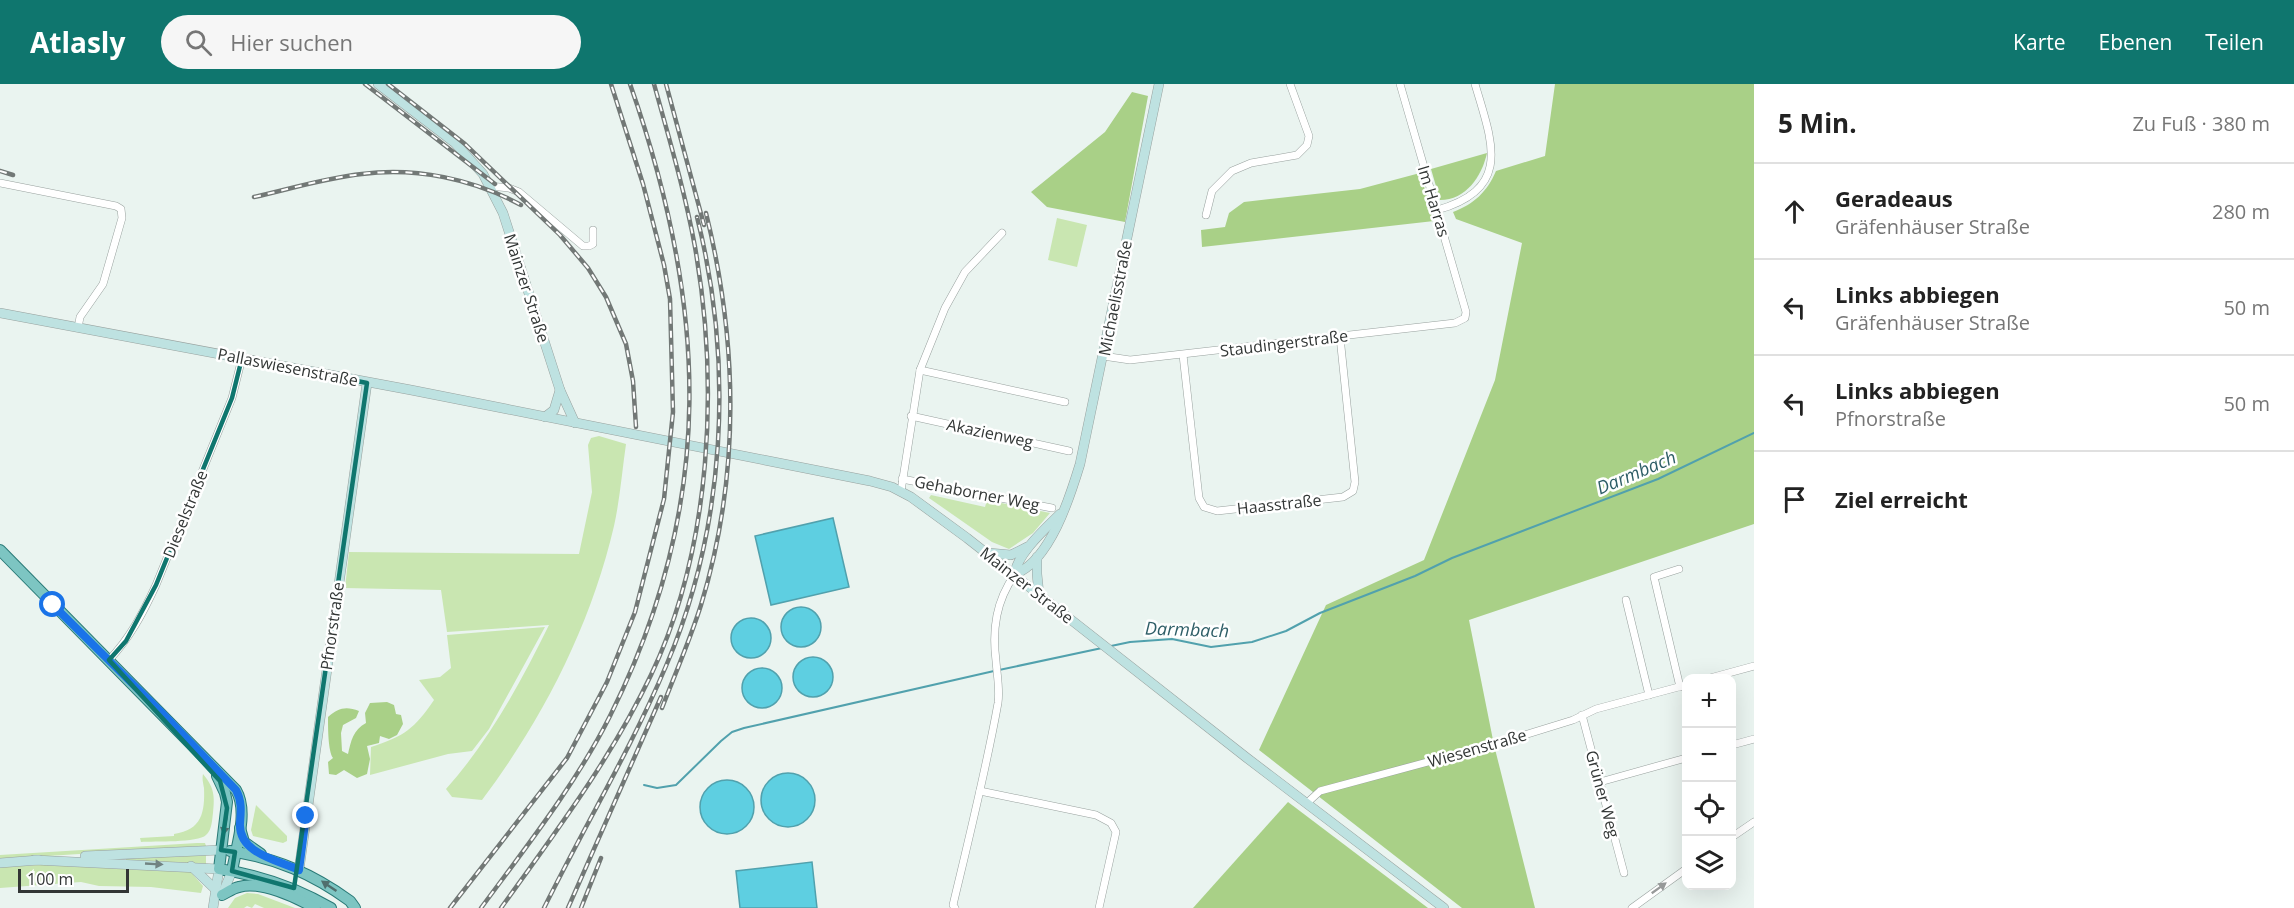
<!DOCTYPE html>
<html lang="de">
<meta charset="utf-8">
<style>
body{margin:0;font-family:"Open Sans",sans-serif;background:#f6f6f6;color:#222}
.controls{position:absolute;right:18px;bottom:18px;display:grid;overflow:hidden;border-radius:12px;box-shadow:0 6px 24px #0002}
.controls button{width:54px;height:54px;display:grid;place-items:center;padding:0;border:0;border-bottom:2px solid #e0e0e0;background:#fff;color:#222;font:30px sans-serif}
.scale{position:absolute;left:18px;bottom:15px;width:111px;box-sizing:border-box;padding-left:6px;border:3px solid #323635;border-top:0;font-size:16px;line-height:21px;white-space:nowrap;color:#323635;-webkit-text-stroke:4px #fff;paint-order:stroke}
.stop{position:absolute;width:18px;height:18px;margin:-14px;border:4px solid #1a73e8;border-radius:50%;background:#fff}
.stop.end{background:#1a73e8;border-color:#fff;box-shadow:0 2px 6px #0008}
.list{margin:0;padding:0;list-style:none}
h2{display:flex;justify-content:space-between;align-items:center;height:78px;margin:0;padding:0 24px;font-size:26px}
h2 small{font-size:20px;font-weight:400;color:#767676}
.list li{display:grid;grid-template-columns:39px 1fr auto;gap:18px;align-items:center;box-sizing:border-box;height:96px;padding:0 24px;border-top:2px solid #e0e0e0}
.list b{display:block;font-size:22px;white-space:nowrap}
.list p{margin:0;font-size:20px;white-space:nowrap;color:#767676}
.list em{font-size:20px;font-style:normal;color:#767676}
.icon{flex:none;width:33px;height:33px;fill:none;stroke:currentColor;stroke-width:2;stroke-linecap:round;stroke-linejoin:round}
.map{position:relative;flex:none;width:1754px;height:824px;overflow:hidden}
header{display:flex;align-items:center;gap:36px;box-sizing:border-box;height:84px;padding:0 30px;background:#0f766e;color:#fff}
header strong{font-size:28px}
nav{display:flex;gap:33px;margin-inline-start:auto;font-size:21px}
.search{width:420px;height:54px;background:#f6f6f6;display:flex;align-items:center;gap:15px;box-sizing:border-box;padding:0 21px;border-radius:33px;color:#767676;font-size:22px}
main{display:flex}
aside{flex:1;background:#fff}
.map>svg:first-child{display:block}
</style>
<header>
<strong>Atlasly</strong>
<div class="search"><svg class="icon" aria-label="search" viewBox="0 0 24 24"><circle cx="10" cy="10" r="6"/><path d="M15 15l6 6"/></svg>Hier suchen</div>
<nav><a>Karte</a><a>Ebenen</a><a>Teilen</a></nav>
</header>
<main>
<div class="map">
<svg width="1754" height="824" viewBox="0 0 1754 824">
<rect width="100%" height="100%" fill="#eaf4f0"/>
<g fill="#c9e6b1">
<path d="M1057 134 1087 141 1077 183 1048 176Z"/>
<path d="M599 352 626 360C622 387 620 415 614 442 591 541 543 635 482 716L452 713 446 705C489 657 521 598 549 541L447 548 441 506 345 504 349 468 579 470 592 408 588 361 591 354Z"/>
<path d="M931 411 985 423 987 416 1050 429 1033 449 1009 465 992 458 929 414Z"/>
<path d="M545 543 489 645 472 667 448 670 370 691 371 663C405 652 414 645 434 616L419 596 440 593 451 584 447 551Z"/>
<path d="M203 690C214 703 215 712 213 729 212 736 212 746 206 751 198 759 154 757 141 758L140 754 174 752V750C202 746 205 728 204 704 203 698 202 695 203 690Z"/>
<path d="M256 721 287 752V757L283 759 253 752 251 746Z"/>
<path d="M197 759H205L206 762 0 775V771Z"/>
<path d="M206 770V780L126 776V774Z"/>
<path d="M59 780 189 786 203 802 201 809 151 803 99 802 81 798 0 804V783Z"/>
<path d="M247 809 258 810 295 824H264L255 820 252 824 247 822 244 824H228L235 814Z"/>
</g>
<g fill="#a9d087">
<path d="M1555 0H1754V440L1469 536 1494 661 1535 824H1462L1259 666 1326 521 1424 476 1495 296 1522 159 1456 135 1453 128C1474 120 1487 108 1496 87L1545 72Z"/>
<path d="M1132 8 1148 12 1125 138 1047 123 1031 108 1105 48Z"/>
<path d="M1487 69C1482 92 1466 116 1440 116L1431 85Z"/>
<path d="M1420 89 1434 137 1202 163 1201 146 1225 143 1229 129 1244 118 1360 105Z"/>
<path d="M387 618 394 621 396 630 401 631 403 640 397 651 389 655 380 652 379 659 367 662 370 675 367 690 357 694 344 686 336 691 329 690 328 678 333 674C328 667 328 643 328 633 338 624 346 622 359 627L356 634 343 641 341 649 342 667 348 670C351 657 353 646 366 639L365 629 370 619Z"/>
<path d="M1288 718 1428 824H1193Z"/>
</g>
<g fill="#5ecfe1" stroke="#51a1ad" stroke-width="1.5">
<path d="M833 434 849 503 771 521 755 452Z"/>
<circle cx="801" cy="543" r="20"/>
<circle cx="751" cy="554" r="20"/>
<circle cx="813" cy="593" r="20"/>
<circle cx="762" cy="604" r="20"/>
<circle cx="788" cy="716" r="27"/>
<circle cx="727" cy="723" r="27"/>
<path d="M812 778 817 824H740L736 787Z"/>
</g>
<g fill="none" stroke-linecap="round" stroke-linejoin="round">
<g stroke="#51a1ad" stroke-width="2">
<path d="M1111 562 1130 558 1172 555 1211 563 1252 558 1286 547 1320 529 1415 492 1452 474 1658 395 1754 349"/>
<path d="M999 586 1102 564"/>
<path d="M644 701 657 704 676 701 721 657 732 648 744 644 994 587"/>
</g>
<defs>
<g id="street">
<path d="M0 99 116 122 121 125 122 134 103 200 80 233 78 244"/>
<path d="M490 102 509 104 519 108 583 162H589L593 160V146"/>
<path d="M1437 126C1513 105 1492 58 1475 0"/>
<path d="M1206 131 1212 107 1232 87 1251 79 1297 71 1307 61 1309 52 1290 0"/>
<path d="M1183 271 1199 414 1204 423 1217 427 1343 413 1353 407 1355 398 1340 253"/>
<path d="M1103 272 1130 276 1455 239 1465 234 1466 228 1400 0"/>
<path d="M920 286 1065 318"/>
<path d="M911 332 1069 367"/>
<path d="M902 395 1052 424"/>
<path d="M901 407 920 286 945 224 965 188 1002 149"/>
<path d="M1679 485 1654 493 1680 603"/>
<path d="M1626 516 1649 611"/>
<path d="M109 576C130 554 143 529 156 501L232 314 242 274"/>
<path d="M1710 594 1754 582"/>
<path d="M1582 631 1624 789"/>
<path d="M1732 661 1754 655"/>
<path d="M1600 698 1686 674"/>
<path d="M980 707 1096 731 1111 739 1116 748 1099 824"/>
<path d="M1307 719 1320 707 1502 658 1573 636 1596 625 1686 601"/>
<path d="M1732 753 1754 738"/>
<path d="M955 824 953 821C969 754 986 686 998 619 1000 605 997 591 996 577 992 545 996 517 1015 490"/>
<path d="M1632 824 1686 785"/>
</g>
<g id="secondary">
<path d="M378 0 455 59 483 90 503 129 560 306 575 339"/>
<path d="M0 229 411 306 870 397 892 403 911 413 967 454 1247 674 1444 824"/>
<path d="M545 333 554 326 560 306"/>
<path d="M989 469 1011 471 1027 463"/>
<path d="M1037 473V490L1039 510"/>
<path d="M1015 490C1050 477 1070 413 1080 380L1159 0"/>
<path d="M1015 490C1016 471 1046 444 1060 430"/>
<path d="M85 772 221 766"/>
<path d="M34 776 219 785 213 824"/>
<path d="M0 779 39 776"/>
<path d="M191 782 215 805"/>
<path d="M299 786 367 299"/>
<path d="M222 811 232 787"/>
</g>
<g id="primary">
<path d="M0 466 236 706C249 728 236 763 232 787"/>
<path d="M217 692 225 709 227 718 219 785C260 791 295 803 331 824"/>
<path d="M240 744 244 758 261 770"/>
<path d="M230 767C276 774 313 790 350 817L355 824"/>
<path d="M222 811C228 808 233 804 239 803 260 796 297 814 315 824"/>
</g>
</defs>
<use href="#street" stroke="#98a19e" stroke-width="8"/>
<use href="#secondary" stroke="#98a19e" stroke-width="10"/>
<use href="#primary" stroke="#2a7a77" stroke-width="12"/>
<use href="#street" stroke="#fff" stroke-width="7"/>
<use href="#secondary" stroke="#bee2e1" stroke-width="9"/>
<use href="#primary" stroke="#7dc5c2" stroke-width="10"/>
<defs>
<g id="rail">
<path d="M365 0 495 100"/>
<path d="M388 0 465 60 560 151 588 184 606 213 626 260 633 297 636 343"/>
<path d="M666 0 704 141"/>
<path d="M0 87 13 91"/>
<path d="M254 113C290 105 325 94 362 90 416 83 473 95 521 121"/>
<path d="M662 624C675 590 690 556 701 521 740 393 738 259 706 129"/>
<path d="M450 824 567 674 607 598 635 528 664 415 673 328 670 215 664 181 643 100 611 0"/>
<path d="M481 824C526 763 576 700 610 632 717 418 708 222 630 0"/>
<path d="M501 824C555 749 611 675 651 591 712 463 719 300 695 163 685 108 669 54 654 0"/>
<path d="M544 824C584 743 631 665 666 582 726 442 734 280 697 133"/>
<path d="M568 824 661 613"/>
<path d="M581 824 601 774"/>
</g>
</defs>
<use href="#rail" stroke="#727876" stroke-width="4.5"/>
<use href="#rail" stroke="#fff" stroke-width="2" stroke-dasharray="7" stroke-linecap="butt"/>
</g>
<defs><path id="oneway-solid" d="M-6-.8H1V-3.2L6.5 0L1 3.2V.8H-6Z" transform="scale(1.5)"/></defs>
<g fill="#506f6d">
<use href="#oneway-solid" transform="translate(225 742) rotate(100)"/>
<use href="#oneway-solid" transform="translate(329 802) rotate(-146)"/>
</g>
<use fill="#718382" href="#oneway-solid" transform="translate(154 780) rotate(3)"/>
<use fill="#989a9a" href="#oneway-solid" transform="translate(1659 804) rotate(-36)"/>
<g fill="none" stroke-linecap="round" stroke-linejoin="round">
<path stroke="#1a73e8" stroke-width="8" d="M53 521 162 629 236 706C242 717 241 727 240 739 238 769 277 776 299 786L306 732"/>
</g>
<path fill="none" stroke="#0f766e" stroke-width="4.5" stroke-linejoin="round" d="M242 274 367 299 294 804 232 787 235 768 221 766 227 724 220 697 109 576 126 557 156 501 232 314Z"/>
<g text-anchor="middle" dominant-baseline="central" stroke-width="5" stroke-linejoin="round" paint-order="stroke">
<g font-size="16" fill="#323635" stroke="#fff">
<text transform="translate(1434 117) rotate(73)">Im Harras</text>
<text transform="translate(527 204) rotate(72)">Mainzer Straße</text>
<text transform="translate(1115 214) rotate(-79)">Michaelisstraße</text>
<text transform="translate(1284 259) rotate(-7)">Staudingerstraße</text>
<text transform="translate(288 283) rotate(11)">Pallaswiesenstraße</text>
<text transform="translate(990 349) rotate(12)">Akazienweg</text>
<text transform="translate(977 409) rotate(11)">Gehaborner Weg</text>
<text transform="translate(1279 420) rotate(-6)">Haasstraße</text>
<text transform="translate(185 430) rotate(-68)">Dieselstraße</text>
<text transform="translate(1027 501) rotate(38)">Mainzer Straße</text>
<text transform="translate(332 542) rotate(-82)">Pfnorstraße</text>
<text transform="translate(1477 664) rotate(-16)">Wiesenstraße</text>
<text transform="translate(1603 710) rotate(75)">Grüner Weg</text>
</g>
<g font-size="18" font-style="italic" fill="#2e5e67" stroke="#fff">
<text transform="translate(1636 388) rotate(-23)">Darmbach</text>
<text transform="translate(1187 545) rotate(2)">Darmbach</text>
</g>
</g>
</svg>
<div class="controls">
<button>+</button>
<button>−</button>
<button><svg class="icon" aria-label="locate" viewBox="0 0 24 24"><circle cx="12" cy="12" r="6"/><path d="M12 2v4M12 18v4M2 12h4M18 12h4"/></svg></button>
<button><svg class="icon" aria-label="layers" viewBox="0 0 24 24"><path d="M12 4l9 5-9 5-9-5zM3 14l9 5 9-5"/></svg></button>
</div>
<div class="scale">100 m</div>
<div class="stop" style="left:53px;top:521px"></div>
<div class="stop end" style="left:306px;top:732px"></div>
</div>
<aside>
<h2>5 Min.<small>Zu Fuß · 380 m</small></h2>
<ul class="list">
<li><svg class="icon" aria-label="ahead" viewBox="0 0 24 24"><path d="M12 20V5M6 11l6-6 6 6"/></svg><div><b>Geradeaus</b><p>Gräfenhäuser Straße</p></div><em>280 m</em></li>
<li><svg class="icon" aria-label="left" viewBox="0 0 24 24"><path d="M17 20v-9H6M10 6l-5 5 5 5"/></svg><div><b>Links abbiegen</b><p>Gräfenhäuser Straße</p></div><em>50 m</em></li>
<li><svg class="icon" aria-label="left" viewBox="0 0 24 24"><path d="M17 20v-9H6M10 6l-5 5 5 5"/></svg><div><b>Links abbiegen</b><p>Pfnorstraße</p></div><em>50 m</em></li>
<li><svg class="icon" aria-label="arrive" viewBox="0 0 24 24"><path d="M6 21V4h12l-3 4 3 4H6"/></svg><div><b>Ziel erreicht</b></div></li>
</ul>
</aside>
</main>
